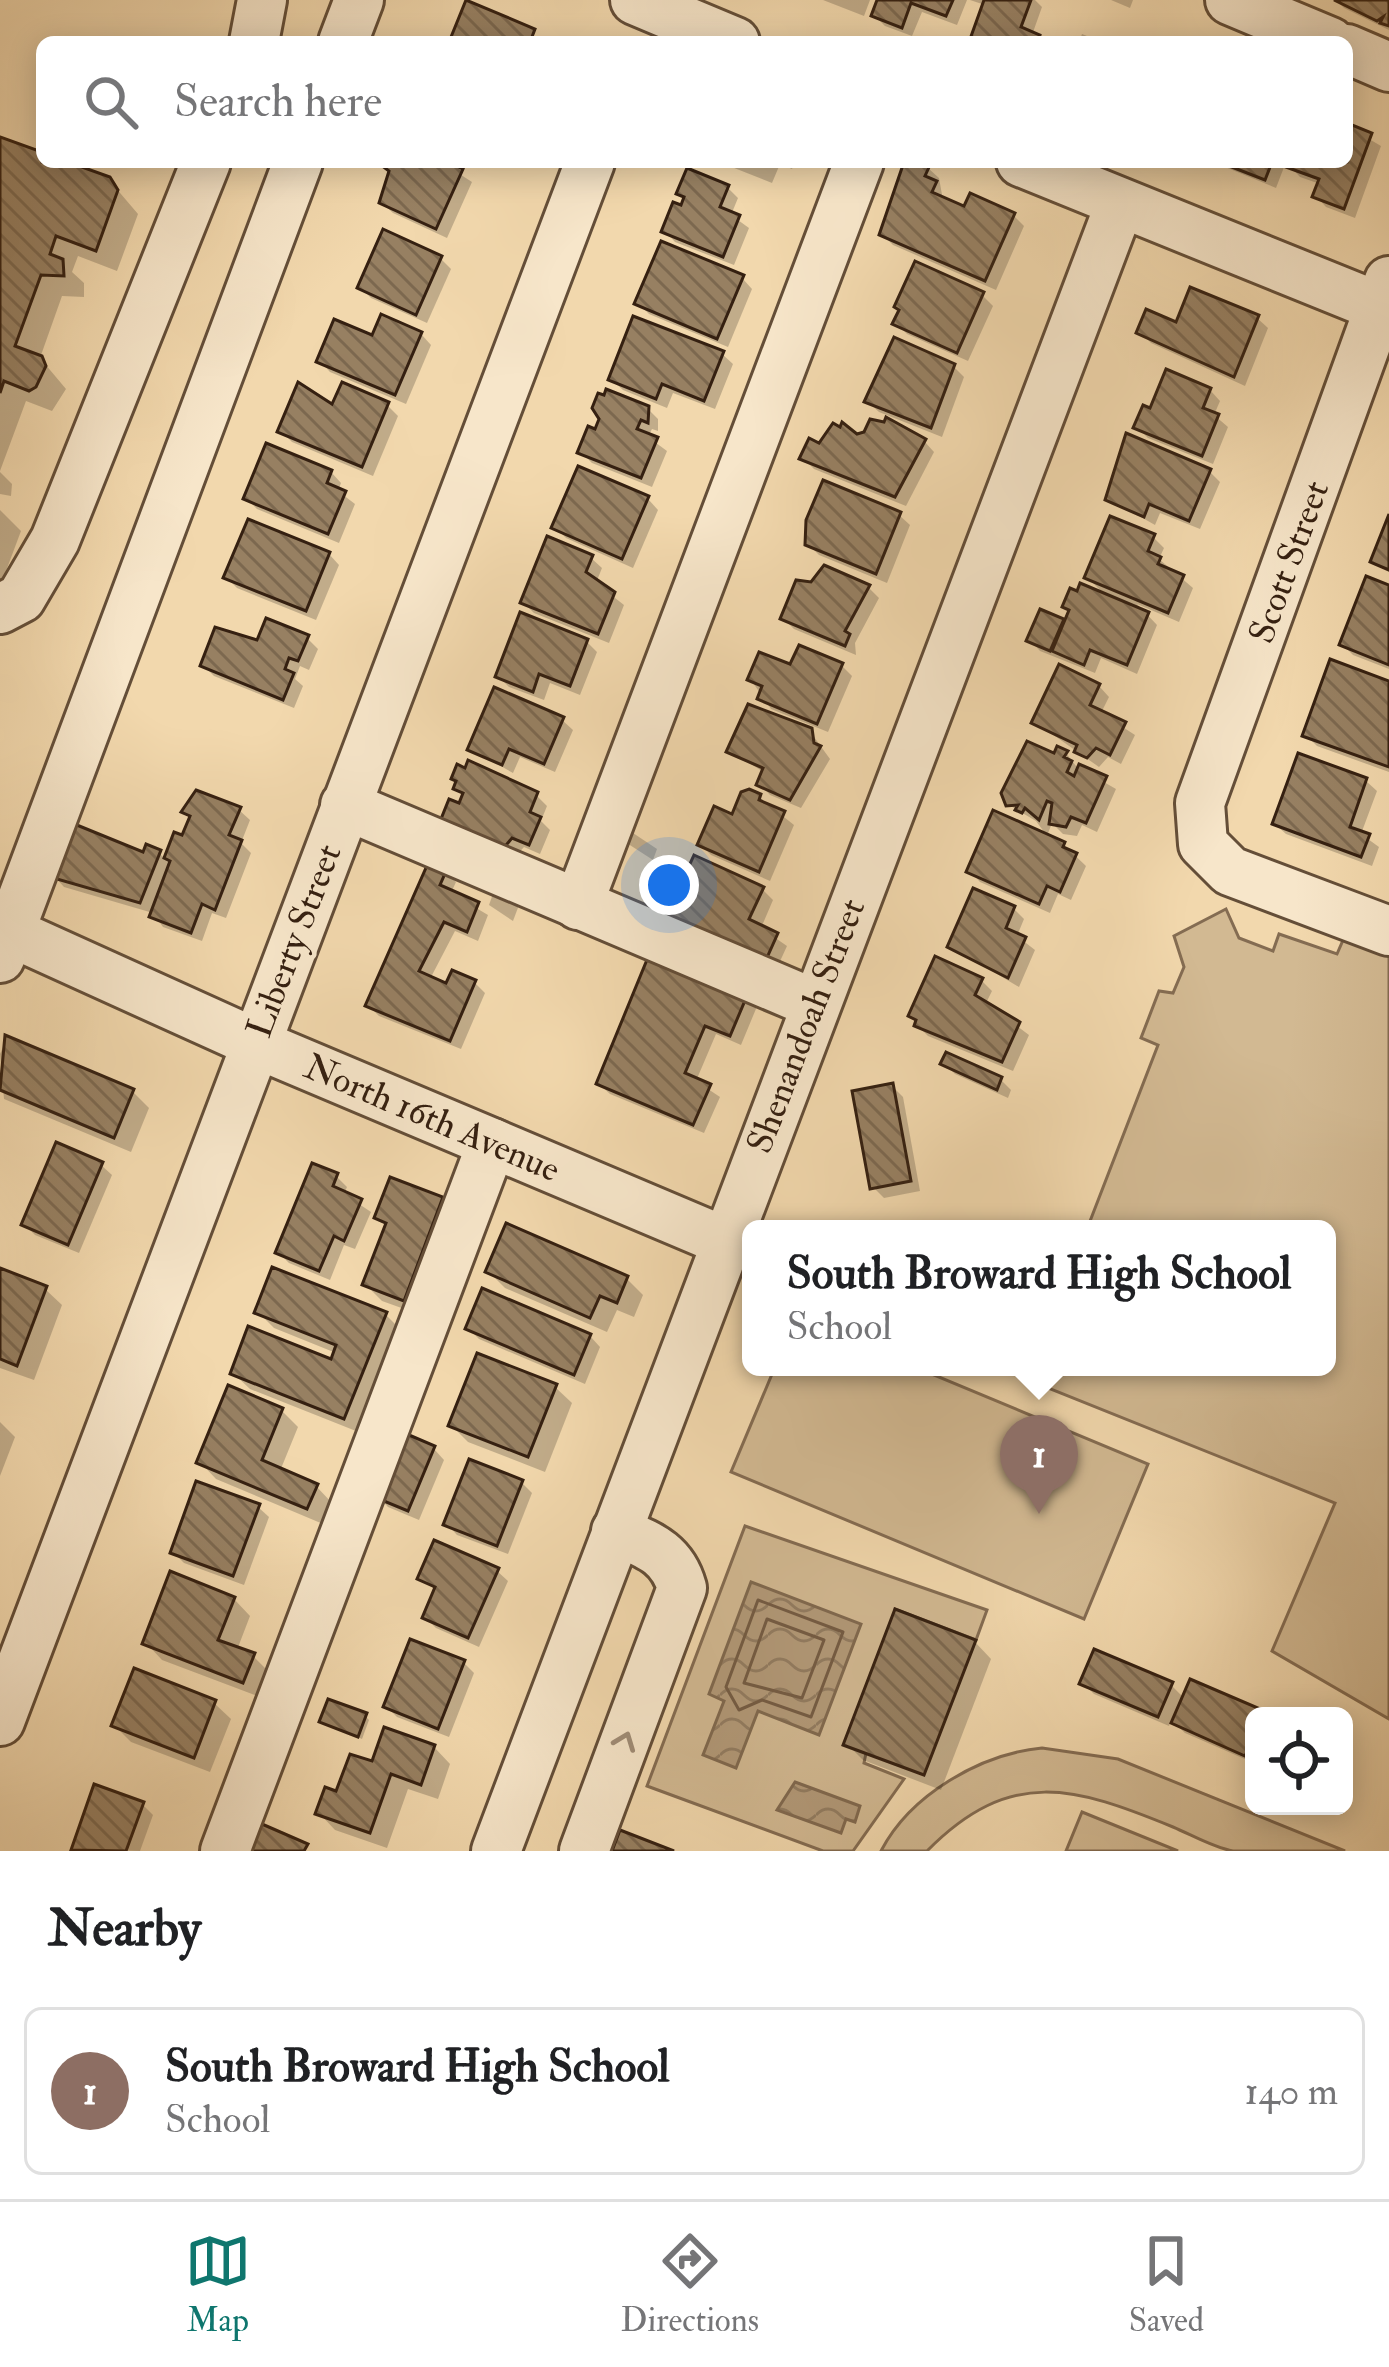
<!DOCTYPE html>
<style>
body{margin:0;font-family:"IM FELL Double Pica",serif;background:#f2f2f2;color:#202124}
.controls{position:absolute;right:36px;bottom:36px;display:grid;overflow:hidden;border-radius:18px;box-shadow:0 6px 30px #0003}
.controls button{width:108px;height:108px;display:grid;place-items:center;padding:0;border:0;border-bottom:3px solid #e0e0e0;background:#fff;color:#202124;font:60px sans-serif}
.you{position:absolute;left:669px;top:885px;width:42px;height:42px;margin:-30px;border:9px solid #fff;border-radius:50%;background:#1a73e8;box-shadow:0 0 0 18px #1a73e833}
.badge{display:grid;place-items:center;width:78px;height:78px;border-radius:50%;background:#0f766e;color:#fff;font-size:39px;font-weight:700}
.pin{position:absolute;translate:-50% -99px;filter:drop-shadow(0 3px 6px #0008)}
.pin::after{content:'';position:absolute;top:63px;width:42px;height:36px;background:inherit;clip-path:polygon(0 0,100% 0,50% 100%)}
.popup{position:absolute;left:742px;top:1220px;width:594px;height:156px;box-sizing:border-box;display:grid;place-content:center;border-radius:18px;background:#fff;filter:drop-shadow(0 3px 9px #0005);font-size:39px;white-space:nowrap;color:#757577}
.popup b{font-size:45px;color:#202124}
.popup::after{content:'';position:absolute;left:50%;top:100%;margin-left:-24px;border:24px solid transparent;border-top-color:#fff}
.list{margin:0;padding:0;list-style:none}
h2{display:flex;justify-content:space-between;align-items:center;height:156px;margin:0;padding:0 48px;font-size:51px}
h2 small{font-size:39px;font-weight:400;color:#757577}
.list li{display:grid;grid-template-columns:78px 1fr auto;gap:36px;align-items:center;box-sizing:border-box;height:168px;margin:0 24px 24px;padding:0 24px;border:3px solid #e0e0e0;border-radius:18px}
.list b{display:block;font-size:45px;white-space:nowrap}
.list p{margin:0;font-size:39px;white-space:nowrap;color:#757577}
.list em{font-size:39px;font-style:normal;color:#757577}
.icon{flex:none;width:66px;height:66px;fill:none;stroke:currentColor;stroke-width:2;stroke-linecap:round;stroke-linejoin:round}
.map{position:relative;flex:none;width:1389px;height:1851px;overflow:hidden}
.search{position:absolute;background:#fff;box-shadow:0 6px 30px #0003;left:36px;right:36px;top:36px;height:132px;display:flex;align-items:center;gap:30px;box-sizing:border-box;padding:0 42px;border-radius:18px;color:#757577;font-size:45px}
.sheet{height:348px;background:#fff}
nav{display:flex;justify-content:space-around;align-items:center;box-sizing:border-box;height:168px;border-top:3px solid #e0e0e0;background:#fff;font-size:33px;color:#757577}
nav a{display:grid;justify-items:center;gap:6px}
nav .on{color:#0f766e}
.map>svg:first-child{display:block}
</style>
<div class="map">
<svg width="1389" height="1851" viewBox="0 0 1389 1851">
<defs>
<pattern id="water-waves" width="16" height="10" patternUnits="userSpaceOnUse" patternTransform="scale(3)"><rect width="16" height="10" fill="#b29978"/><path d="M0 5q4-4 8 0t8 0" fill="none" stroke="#927c61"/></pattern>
<pattern id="building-back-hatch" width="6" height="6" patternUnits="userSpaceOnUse" patternTransform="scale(3)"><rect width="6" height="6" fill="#978062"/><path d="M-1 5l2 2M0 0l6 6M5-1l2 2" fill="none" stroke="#7c684f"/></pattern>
</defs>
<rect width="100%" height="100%" fill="#f2d8ad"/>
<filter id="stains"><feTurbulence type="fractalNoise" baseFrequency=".00167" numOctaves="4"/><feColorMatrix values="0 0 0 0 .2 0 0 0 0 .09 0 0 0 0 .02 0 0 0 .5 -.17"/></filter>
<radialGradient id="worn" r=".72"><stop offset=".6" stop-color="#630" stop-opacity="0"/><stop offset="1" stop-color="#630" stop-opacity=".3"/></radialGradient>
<g fill="#d2b992" stroke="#846c52" stroke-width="3">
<path d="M1226 909 1239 938 1273 951 1279 934 1337 954 1344 938 1389 955V1719L1272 1651 1335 1503 1028 1380 1033 1367H1327V1229H1087L1158 1045 1141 1038 1159 991 1173 993 1184 967 1174 936Z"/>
<path d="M775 1367H915L1148 1464 1084 1619 731 1472Z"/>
<path d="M745 1526 987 1610 976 1640 895 1609 864 1763 904 1779 853 1851H823L647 1786Z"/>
<path d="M1042 1748 1118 1759 1345 1851C1310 1851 1269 1851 1233 1851 1214 1848 1192 1835 1173 1827 1075 1787 1011 1766 927 1851H881C910 1795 980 1754 1042 1748Z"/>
<path d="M1082 1812 1178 1851H1066Z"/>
</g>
<g fill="url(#water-waves)" stroke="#80694f" stroke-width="3">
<path d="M751 1582 861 1624 819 1735 758 1711 736 1768 703 1755 724 1701 709 1694Z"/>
<path d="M795 1782 860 1806 855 1822 846 1819 841 1833 777 1810Z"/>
</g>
<g fill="#0003">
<path d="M823 0H870L864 16Z"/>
<path d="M880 0H967L957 25 922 12 912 36 885 26 875 16Z"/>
<path d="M970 0H1035L1042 7 1032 35 1043 42H972L985 5Z"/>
<path d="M1111 0H1133L1130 8Z"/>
<path d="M1336 0H1389V30L1344 8Z"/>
<path d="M1082 34 1102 42H1079Z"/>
<path d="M1347 126 1381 146 1355 218 1326 207 1316 196 1320 184 1300 177 1286 162 1276 188 1213 162H1347Z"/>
<path d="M0 140 42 156V162H60L109 180 138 214 117 271 78 256 72 272 84 283V297L62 296 40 358 66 389 52 411 26 401 0 471Z"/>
<path d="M381 162H441L472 182 447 238 393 213 382 203 391 176Z"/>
<path d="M719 162H795L792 169 780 164 772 183Z"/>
<path d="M907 162 928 168 939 178 943 200 966 210 1013 215 1024 226 996 290 893 245 882 234Z"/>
<path d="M727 187 738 198 731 215 749 228 734 265 675 242 665 231 683 209 687 200 680 193Z"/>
<path d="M441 259 451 269 427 323 371 298 360 287Z"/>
<path d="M742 278 752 289 728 347 649 314 638 303Z"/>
<path d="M982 295 993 306 968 361 907 334 896 323Z"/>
<path d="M1257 318 1268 328 1245 386 1151 343 1140 332Z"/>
<path d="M421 334 431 345 406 404 330 372 320 361 373 339Z"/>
<path d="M722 354 733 364 715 409 673 393 667 408 623 390 612 380Z"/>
<path d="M953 366 964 377 942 437 879 412 868 402Z"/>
<path d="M1210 390 1220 401 1214 415 1228 427 1213 464 1148 438 1137 427 1152 412Z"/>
<path d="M387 405 398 416 373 476 292 442 281 431 334 408Z"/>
<path d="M647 408 658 419V431L652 429 648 437 667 451 652 487 592 463 581 452 597 432Z"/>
<path d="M858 439 924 441 934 452 906 506 814 469 803 458 820 447Z"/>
<path d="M0 472 12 484 11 496 0 494Z"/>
<path d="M331 472 341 483 338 491 355 504 339 543 257 509 246 498Z"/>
<path d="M1210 472 1220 482 1200 529 1160 513 1155 525 1109 499Z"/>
<path d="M648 499 658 510 633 568 566 538 555 527Z"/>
<path d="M0 510 21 531 0 587Z"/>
<path d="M899 515 910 525 887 583 819 555 808 544Z"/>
<path d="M1153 537 1164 548 1159 559 1193 588 1179 622 1137 604 1157 625 1137 674 1101 658 1095 673 1040 651 1030 640 1041 613 1066 624 1109 599 1088 578Z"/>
<path d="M329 554 339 565 316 620 237 588 227 578Z"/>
<path d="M591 558 602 568 596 583 624 605 609 643 534 613 523 602Z"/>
<path d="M869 588 879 598 855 643 856 655 794 629 783 618Z"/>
<path d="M1389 588V669L1353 655 1343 645Z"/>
<path d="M307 638 318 649 309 670 300 666 295 679 303 686 294 708 214 676 203 665Z"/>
<path d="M586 641 597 652 580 695 550 683 544 700 509 687 498 676Z"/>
<path d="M841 665 852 676 828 732 771 709 751 680 792 668Z"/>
<path d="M1389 684V772L1317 746 1306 735Z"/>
<path d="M1099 686 1109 697 1101 713 1135 735 1121 764 1108 757 1099 767 1035 722Z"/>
<path d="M562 720 573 730 555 772 520 757 513 773 471 749Z"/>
<path d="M809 730 830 759 801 808 770 795 760 784 765 773 730 751Z"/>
<path d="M1066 753 1076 766 1116 789 1097 832 1082 825 1077 836 1063 834 1052 823 1047 836 1036 821 1009 805Z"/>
<path d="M1366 781 1377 791 1361 834 1379 847 1372 866 1286 834 1275 824Z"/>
<path d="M457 788 536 795 547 806 541 821 550 830 540 854 524 847 513 859 461 807 465 796Z"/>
<path d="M759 797 794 825 770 881 711 855 700 844Z"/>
<path d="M239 810 250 820 241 843 251 853 226 918 212 913 202 941 163 927 153 913 64 887 54 876 159 853 166 860 176 836 184 839 192 819 185 812Z"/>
<path d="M624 827 657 849 653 860 619 838Z"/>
<path d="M1063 844 1086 866 1071 900 1058 894 1050 913 980 882 970 871Z"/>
<path d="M445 871 456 882 451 893 488 915 478 941 455 931 430 979 448 987 474 982 485 993 461 1049 379 1016 368 1005Z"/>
<path d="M495 888 519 905 513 921 489 905Z"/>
<path d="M763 890 773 900 761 928 787 946 776 970 680 926Z"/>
<path d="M1014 909 1024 919 1017 936 1035 950 1019 987 950 946Z"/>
<path d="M653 954 758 1004 741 1045 716 1034 696 1081 720 1097 704 1133 610 1094 599 1084Z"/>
<path d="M981 980 992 991 986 1003 1029 1035 1013 1071 928 1036 917 1025Z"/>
<path d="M7 1038 133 1092 149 1108 131 1152 4 1099 0 1054Z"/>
<path d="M944 1063 1001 1080 1011 1090 1008 1098 955 1074Z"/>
<path d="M892 1086 903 1097 920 1191 884 1198 873 1187Z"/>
<path d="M101 1165 112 1175 79 1253 35 1235 24 1224Z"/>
<path d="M336 1176 347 1187 344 1194 371 1212 355 1249 344 1245 330 1280 289 1263 278 1252Z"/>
<path d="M441 1200 458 1216 421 1315 382 1301 365 1284 387 1227 378 1218Z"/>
<path d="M0 1272 45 1289 62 1305 34 1380 0 1368Z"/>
<path d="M489 1272 627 1279 643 1295 634 1317 617 1310 607 1332 505 1288Z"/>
<path d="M258 1312 385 1314 402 1331 361 1433 250 1389 233 1373 332 1363 336 1353 274 1328Z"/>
<path d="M469 1329 590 1336 600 1347 585 1384 479 1339Z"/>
<path d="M555 1387 572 1403 545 1472 468 1442 451 1425Z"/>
<path d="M282 1411 298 1427 280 1471 316 1486 332 1503 323 1524 216 1479 200 1462Z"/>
<path d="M0 1422 15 1437 0 1476Z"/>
<path d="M434 1449 444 1460 419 1520 388 1507 378 1496Z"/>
<path d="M521 1482 532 1493 508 1554 457 1535 447 1524Z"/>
<path d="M258 1507 269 1517 244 1585 184 1563 173 1552Z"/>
<path d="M497 1571 508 1581 479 1647 436 1628 425 1617 436 1591 421 1578Z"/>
<path d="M234 1599 250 1616 237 1650 253 1656 269 1672 260 1697 162 1660 146 1643Z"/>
<path d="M975 1642 991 1659 941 1790 863 1760 847 1744Z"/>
<path d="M463 1662 474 1673 449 1737 397 1717 387 1707Z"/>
<path d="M1192 1682 1266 1716H1254V1763L1185 1733 1171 1720 1169 1726 1094 1694 1083 1683 1171 1685 1185 1699Z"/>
<path d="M214 1703 231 1719 210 1772 131 1742 115 1726Z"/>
<path d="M365 1716 369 1720 362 1739 323 1721Z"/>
<path d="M434 1747 450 1764 438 1799 408 1789 387 1848 335 1830 319 1813 374 1765Z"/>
<path d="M143 1805 153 1815 140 1851 74 1849Z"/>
</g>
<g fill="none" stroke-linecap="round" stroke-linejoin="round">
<g stroke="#745c44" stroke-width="3">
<path d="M758 1600 843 1632 811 1717 762 1700 739 1710 726 1687Z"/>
<path d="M767 1619 824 1640 802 1698 744 1683Z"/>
</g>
</g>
<g fill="url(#building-back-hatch)" stroke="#352011" stroke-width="3">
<path d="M466 0 535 29 530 42H449Z"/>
<path d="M877 0H953L946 16 911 3 902 28 871 16Z"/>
<path d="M984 0H1031L1021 27 1040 35 1038 42H969Z"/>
<path d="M1334 0H1389V26L1380 23 1383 17 1377 21Z"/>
<path d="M1347 123 1372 133 1344 209 1312 197 1319 179 1286 167 1288 162H1347Z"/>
<path d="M0 137 42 152V162H68L110 177 118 190 96 251 56 236 50 254 63 259 64 276 41 275 15 346 42 356 46 366 36 387 29 391 4 381 0 393Z"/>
<path d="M377 162H448L463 169 436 229 379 203 389 171Z"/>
<path d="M904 162 930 165 925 176 937 181 932 192 964 206 970 193 1015 213 985 281 879 235Z"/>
<path d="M1219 162H1272L1265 180Z"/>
<path d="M687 168 729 185 720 207 740 215 723 257 661 232 673 202 681 205 684 197 676 194Z"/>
<path d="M383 229 442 256 416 315 357 288Z"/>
<path d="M661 241 744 275 717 339 634 304Z"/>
<path d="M915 261 984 292 957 353 892 324 899 310 894 307Z"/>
<path d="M1190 287 1259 315 1234 377 1136 333 1146 309 1176 322Z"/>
<path d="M381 314 422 332 395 395 316 362 334 319 372 335Z"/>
<path d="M633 316 724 351 704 401 662 384 656 399 608 380Z"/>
<path d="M894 337 955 364 931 428 864 402Z"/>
<path d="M1166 369 1211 388 1203 408 1219 414 1202 456 1133 428 1143 405 1150 408Z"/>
<path d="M298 382 332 404 342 382 389 402 362 467 277 432Z"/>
<path d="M606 389 649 406 648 423 641 420 637 429 658 437 641 478 577 453 588 426 595 429 599 419 592 408 598 393 604 395Z"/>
<path d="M886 417 926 439 895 497 799 459 809 438 819 443 833 423 840 427 842 422 857 434 864 432 870 419 884 422Z"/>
<path d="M1126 433 1211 469 1189 521 1149 504 1144 517 1105 500Z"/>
<path d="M266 443 332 470 327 483 346 491 328 534 243 499Z"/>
<path d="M578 466 649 496 622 559 551 528Z"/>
<path d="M823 480 901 512 876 574 805 545 806 520Z"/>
<path d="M1389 514V570L1370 562Z"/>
<path d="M1110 516 1155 534 1148 551 1161 557 1158 564 1184 575 1168 613 1084 578Z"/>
<path d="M248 519 330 552 306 611 223 578Z"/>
<path d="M547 536 593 555 586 572 615 592 598 634 520 603Z"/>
<path d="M824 565 870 585 845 631 850 634 845 646 780 619 796 580 811 582Z"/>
<path d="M1366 576 1389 585V665L1339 645Z"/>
<path d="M1080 583 1149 612 1127 665 1090 650 1084 665 1052 651 1069 610 1062 607 1070 588 1077 591Z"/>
<path d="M1040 609 1064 619 1050 651 1026 641Z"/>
<path d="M520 612 588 639 570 686 539 674 533 692 495 677Z"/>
<path d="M266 618 309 635 298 661 289 658 285 669 294 673 283 700 200 666 215 627 257 640Z"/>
<path d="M799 645 843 663 817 724 757 699 762 686 747 680 759 652 790 664Z"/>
<path d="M1330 659 1389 681V767L1302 736Z"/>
<path d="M1059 664 1100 684 1090 705 1126 722 1110 755 1096 748 1087 758 1074 752 1077 745 1031 723Z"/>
<path d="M494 687 564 717 544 764 509 749 502 765 467 750Z"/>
<path d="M748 704 812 728 814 743 821 746 790 800 756 785 763 768 726 752Z"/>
<path d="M1027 741 1054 753 1057 746 1068 751 1064 757 1072 761 1067 772 1074 776 1079 764 1107 776 1086 823 1071 817 1066 827 1049 824 1052 803 1047 801 1039 820 1025 808 1022 813 1015 810 1018 805 1006 806 1001 793Z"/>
<path d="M1298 753 1367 778 1350 827 1370 834 1361 857 1272 824Z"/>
<path d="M468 760 538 792 530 812 541 817 529 845 512 838 502 850 439 824 449 799 459 803 463 793 453 789 456 781 451 779 457 764 465 768Z"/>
<path d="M749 789 761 794 759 800 785 811 759 872 697 845 714 806 732 814 741 792Z"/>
<path d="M196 790 241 807 229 835 242 840 215 910 202 904 191 933 149 917 170 861 164 858 174 832 182 835 190 816 181 812Z"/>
<path d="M993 810 1065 842 1063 847 1077 853 1060 892 1047 886 1039 904 966 872Z"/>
<path d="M67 821 143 852 146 844 161 850 140 903 50 877Z"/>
<path d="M694 855 764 887 749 919 778 933 765 962 666 916Z"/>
<path d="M429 861 447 869 440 885 479 902 467 932 444 922 419 971 446 983 452 970 476 980 450 1041 365 1006Z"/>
<path d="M973 888 1015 906 1006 928 1026 937 1008 978 947 947Z"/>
<path d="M651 950 749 991 730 1036 705 1026 685 1073 711 1084 693 1125 596 1084Z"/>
<path d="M935 956 983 978 975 995 1020 1022 1002 1062 914 1026 916 1020 908 1016Z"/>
<path d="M5 1035 134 1089 114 1138 0 1090Z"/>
<path d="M946 1052 1002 1077 997 1090 940 1064Z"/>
<path d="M893 1083 911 1181 870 1189 852 1091Z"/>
<path d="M56 1142 103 1162 68 1245 21 1225Z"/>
<path d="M312 1163 338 1173 333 1186 362 1199 344 1241 334 1236 319 1271 275 1253Z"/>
<path d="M390 1177 443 1197 404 1301 362 1285 386 1223 374 1218Z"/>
<path d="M506 1223 628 1276 617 1303 600 1296 590 1318 485 1272Z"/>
<path d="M272 1267 387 1312 344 1419 230 1374 248 1326 331 1359 336 1345 254 1313Z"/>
<path d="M0 1268 47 1286 17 1366 0 1359Z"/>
<path d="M482 1288 591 1334 574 1375 465 1329Z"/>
<path d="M477 1353 557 1384 528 1457 448 1426Z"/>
<path d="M228 1385 283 1408 262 1460 318 1484 307 1509 196 1463Z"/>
<path d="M402 1432 435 1446 408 1511 374 1497Z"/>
<path d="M469 1459 523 1480 497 1546 443 1525Z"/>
<path d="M196 1481 260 1504 233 1576 170 1553Z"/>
<path d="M434 1540 499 1568 468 1638 422 1618 435 1587 417 1579Z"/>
<path d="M170 1571 235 1597 218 1640 255 1653 243 1683 142 1644Z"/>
<path d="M895 1609 976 1640 924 1775 843 1745Z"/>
<path d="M410 1639 465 1660 438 1729 383 1707Z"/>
<path d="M1094 1649 1173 1682 1158 1717 1079 1684Z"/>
<path d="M134 1668 216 1700 194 1758 111 1726Z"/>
<path d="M1190 1679 1265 1711 1254 1716V1736L1245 1756 1171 1723Z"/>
<path d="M328 1699 367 1713 358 1737 319 1722Z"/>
<path d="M384 1727 435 1745 421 1785 391 1774 370 1833 315 1814 325 1787 336 1791 350 1754 372 1761Z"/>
<path d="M94 1784 144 1802 126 1851 71 1850Z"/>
<path d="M255 1821 308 1844 304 1851H242Z"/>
<path d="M620 1830 674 1851H612Z"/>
</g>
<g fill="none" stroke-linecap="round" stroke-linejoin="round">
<defs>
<g id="minor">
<path d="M635 0 735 42"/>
<path d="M1230 0 1330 42"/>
<path d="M254 42 262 0"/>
<path d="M343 42 359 0"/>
<path d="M1347 49 1389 67"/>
<path d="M1021 162 1389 311"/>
<path d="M1389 281 1200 803 1203 844 1230 871 1389 931"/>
<path d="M0 609 21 598 55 540 206 162"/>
<path d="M345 805 815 1004"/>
<path d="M578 905 859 162"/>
<path d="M10 932 255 1043 724 1241"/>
<path d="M0 958 298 162"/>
<path d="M0 1721 590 162"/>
<path d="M225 1851 492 1143"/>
<path d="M496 1851 1120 204"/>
<path d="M584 1851 682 1588C672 1552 648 1545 616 1531"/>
</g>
</defs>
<use href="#minor" stroke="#644e38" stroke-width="54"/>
<use href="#minor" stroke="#f7e6ca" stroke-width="48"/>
</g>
<defs><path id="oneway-chevron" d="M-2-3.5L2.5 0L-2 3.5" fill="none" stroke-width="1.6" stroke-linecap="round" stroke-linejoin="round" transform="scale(3)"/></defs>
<use stroke="#a08d77" href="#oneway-chevron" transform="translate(625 1741) rotate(-69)"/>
<g text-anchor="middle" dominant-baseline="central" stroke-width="9" stroke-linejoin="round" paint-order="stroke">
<g font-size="36" fill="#352011" stroke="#f7e6ca">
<text transform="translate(1289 562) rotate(-70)">Scott Street</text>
<text transform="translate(294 941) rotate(-69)">Liberty Street</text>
<text transform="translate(806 1026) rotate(-69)">Shenandoah Street</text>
<text transform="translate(432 1118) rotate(23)">North 16th Avenue</text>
</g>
</g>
<rect width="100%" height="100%" filter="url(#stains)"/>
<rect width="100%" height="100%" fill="url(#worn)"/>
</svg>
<div class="controls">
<button><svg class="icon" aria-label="locate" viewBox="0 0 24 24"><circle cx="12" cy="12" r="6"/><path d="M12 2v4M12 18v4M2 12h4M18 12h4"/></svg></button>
</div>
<div class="you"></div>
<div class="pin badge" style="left:1039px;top:1514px;background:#8d6e63">1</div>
<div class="popup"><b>South Broward High School</b>School</div>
<div class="search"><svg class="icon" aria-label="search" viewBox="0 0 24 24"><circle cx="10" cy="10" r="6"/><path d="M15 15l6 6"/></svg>Search here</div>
</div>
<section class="sheet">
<h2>Nearby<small></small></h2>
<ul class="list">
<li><span class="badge" style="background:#8d6e63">1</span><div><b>South Broward High School</b><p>School</p></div><em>140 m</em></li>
</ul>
</section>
<nav>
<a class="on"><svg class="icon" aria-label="map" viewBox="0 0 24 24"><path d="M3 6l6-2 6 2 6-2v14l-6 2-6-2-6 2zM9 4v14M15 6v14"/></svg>Map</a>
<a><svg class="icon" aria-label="directions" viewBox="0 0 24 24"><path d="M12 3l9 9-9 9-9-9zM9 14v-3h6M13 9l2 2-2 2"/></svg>Directions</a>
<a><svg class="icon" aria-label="saved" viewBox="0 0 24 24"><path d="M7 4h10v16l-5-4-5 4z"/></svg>Saved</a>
</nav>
